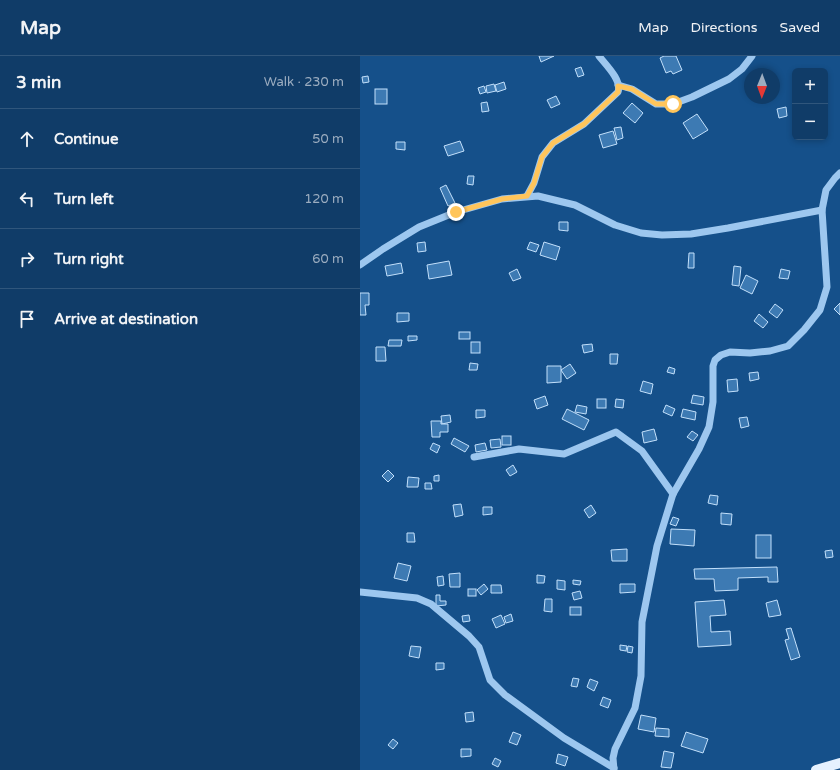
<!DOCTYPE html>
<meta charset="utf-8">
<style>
body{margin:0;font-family:"Varela Round",sans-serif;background:#19436e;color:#f1f3f6}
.controls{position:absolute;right:12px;top:12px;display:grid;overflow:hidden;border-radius:6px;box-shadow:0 2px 6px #0003}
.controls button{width:36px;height:36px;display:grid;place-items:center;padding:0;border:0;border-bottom:1px solid #30567c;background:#103c68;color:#f1f3f6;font:20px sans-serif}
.compass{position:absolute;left:384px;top:12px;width:36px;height:36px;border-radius:50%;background:#103c68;box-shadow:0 2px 6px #0003;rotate:181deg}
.stop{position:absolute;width:12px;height:12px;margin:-9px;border:3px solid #ffc55b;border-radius:50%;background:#fff}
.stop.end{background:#ffc55b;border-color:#fff;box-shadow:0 1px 4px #0008}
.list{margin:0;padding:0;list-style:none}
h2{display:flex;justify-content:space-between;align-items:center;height:52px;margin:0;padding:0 16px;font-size:17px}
h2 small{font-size:13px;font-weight:400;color:#9cadc0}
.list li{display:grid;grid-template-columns:26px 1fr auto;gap:12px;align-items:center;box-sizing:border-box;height:60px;padding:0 16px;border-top:1px solid #30567c}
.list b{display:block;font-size:15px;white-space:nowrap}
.list em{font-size:13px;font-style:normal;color:#9cadc0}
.icon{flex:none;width:22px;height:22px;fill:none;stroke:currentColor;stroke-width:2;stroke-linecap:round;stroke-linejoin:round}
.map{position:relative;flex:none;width:480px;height:714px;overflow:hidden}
header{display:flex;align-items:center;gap:24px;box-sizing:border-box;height:56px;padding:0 20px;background:#103c68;border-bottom:1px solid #30567c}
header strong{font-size:19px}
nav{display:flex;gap:22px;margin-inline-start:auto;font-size:14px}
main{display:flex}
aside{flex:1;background:#103c68}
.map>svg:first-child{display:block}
</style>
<header>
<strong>Map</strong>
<nav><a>Map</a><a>Directions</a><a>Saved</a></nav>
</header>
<main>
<aside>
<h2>3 min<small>Walk · 230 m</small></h2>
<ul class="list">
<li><svg class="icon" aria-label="ahead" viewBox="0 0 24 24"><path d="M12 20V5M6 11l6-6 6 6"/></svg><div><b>Continue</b></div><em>50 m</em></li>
<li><svg class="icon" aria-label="left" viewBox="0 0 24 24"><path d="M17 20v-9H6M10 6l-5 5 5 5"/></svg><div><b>Turn left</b></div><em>120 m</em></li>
<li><svg class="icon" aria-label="right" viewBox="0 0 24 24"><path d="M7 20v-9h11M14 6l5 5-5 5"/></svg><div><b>Turn right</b></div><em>60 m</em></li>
<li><svg class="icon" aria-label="arrive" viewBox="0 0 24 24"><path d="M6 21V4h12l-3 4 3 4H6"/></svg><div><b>Arrive at destination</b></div></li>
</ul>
</aside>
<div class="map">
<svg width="480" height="714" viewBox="0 0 480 714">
<rect width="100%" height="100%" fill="#15508a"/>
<g fill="#3d7ab3" stroke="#c3e0fb">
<path d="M179 0H194L181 6Z"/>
<path d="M304 0H316L322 14 313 18 311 15 306 17 300 2Z"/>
<path d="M221 11 224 19 218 21 215 13Z"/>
<path d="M8 20 9 26 3 27 2 21Z"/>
<path d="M144 26 146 33 137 36 135 29Z"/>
<path d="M134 28 136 35 127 37 126 30Z"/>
<path d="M124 30 126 36 120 38 118 32Z"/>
<rect x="15" y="33" width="12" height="15"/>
<path d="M196 40 200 48 191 52 187 44Z"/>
<path d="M127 46 129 55 122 56 121 47Z"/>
<path d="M272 47 283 57 275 67 263 57Z"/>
<path d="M426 51 427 60 419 62 417 53Z"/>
<path d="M337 58 348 74 333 83 323 67Z"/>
<path d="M261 71 263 82 257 84 254 72Z"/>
<path d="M253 75 257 88 243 92 239 79Z"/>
<path d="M100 85 104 95 88 100 84 90Z"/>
<path d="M36 86H45V94L36 93Z"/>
<path d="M108 120H114L113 129 107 128Z"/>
<path d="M86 129 95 147 88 150 80 132Z"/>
<path d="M199 166H208V175L199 174Z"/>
<path d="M65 186 66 195 58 196 57 187Z"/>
<path d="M170 186 179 189 176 196 167 193Z"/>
<path d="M184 186 200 191 196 204 180 199Z"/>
<path d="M329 197H334V212H328Z"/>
<path d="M89 205 92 219 69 223 67 209Z"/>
<path d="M41 207 43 217 27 220 25 210Z"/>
<path d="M374 210 381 211 379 230 372 229Z"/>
<path d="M157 213 161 222 153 225 149 217Z"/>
<path d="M421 213 430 215 428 223 419 222Z"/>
<path d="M386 219 398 225 392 238 380 232Z"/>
<path d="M0 237H9V249H5L6 259H0Z"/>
<path d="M480 247V259L474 253Z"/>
<path d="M415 248 423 254 417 262 409 256Z"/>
<path d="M37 257H49V265L37 266Z"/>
<path d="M399 258 408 266 403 272 394 265Z"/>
<rect x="99" y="276" width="11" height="7"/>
<path d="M48 280H57V284L48 285Z"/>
<path d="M29 284H42L41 290H28Z"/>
<rect x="111" y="286" width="9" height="11"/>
<path d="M232 288 233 295 224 297 222 289Z"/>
<path d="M16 291H25L26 305H16Z"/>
<path d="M250 298H258L257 308H250Z"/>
<path d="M110 307 118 308 117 314H109Z"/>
<path d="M210 308 216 317 207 323 201 314Z"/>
<path d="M187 310H201V326L187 327Z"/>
<path d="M309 311 315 313 314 318 307 316Z"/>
<path d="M398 316 399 323 390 325 389 317Z"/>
<path d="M377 323 378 335 368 336 367 324Z"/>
<path d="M283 325 293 328 291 338 280 335Z"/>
<path d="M333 339 344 341 343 349 331 347Z"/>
<path d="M185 340 188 349 177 353 174 344Z"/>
<rect x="237" y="343" width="9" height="9"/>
<path d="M256 343 264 344 263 352 255 351Z"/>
<path d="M217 349 227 351 226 358 215 356Z"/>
<path d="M306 349 315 353 312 360 303 356Z"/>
<path d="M207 353 229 364 224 374 202 363Z"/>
<path d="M323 353 336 356 335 364 321 361Z"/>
<path d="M116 354H125V361L116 362Z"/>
<path d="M90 359 91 366 82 368 81 360Z"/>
<path d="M387 361 389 370 381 372 379 362Z"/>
<path d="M71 365H81V368H88V376H80V381H72Z"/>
<path d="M294 373 297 384 284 387 282 376Z"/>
<path d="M332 375 338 379 333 385 327 381Z"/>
<rect x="142" y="380" width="9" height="9"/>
<path d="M94 382 109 390 105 396 91 388Z"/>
<path d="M140 383 141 391 131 392 130 384Z"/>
<path d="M73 387 80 390 77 397 70 393Z"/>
<path d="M125 387 127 394 116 396 115 389Z"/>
<path d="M153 409 157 416 150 420 146 414Z"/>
<path d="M28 414 34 420 28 426 22 420Z"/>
<path d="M79 419V425H74V420Z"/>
<path d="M48 421 59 422 58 431H47Z"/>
<path d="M65 427H71L72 433H65Z"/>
<path d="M350 439 358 440 357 449 348 447Z"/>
<path d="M101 448 103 459 95 461 93 449Z"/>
<path d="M231 449 236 457 229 462 224 454Z"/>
<path d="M123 451H132V458L123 459Z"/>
<path d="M361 457 372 458 371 469 361 468Z"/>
<path d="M313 461 319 463 316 470 310 468Z"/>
<path d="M311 473 335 474 334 490 310 488Z"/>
<path d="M47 477H54L55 486H47Z"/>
<rect x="396" y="479" width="15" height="23"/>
<path d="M267 493V505H252L251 494Z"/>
<path d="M472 494 473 501 466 502 465 495Z"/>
<path d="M38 507 51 510 47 525 34 522Z"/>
<path d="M417 511 418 526H408V521L378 522V534L355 535 354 523H335L334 513Z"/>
<path d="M100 517V531H90L89 518Z"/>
<path d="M177 519 185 520 184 527H177Z"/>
<path d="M83 520 84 529 78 530 77 521Z"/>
<path d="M197 524 205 525V534L197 533Z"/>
<path d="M213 524 221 525 220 529 213 528Z"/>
<path d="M124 528 128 533 121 539 117 534Z"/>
<path d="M260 528H275V536L260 537Z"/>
<path d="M131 529H141L142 537H131Z"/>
<rect x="108" y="533" width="8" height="7"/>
<path d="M220 535 222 542 214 544 212 537Z"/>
<path d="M76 539H80V545H86V549L76 550Z"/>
<path d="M185 543H192V556L184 555Z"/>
<path d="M364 544 366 559 350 560 351 576 370 575 371 589 338 591 335 546Z"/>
<path d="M417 544 421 559 409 561 406 547Z"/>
<rect x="210" y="551" width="11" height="8"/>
<path d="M151 558 153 565 146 567 144 561Z"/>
<path d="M109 559 110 565 103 566 102 560Z"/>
<path d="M141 559 145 568 136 572 132 563Z"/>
<path d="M431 572 440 601 431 604 425 584 429 583 426 573Z"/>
<path d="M260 589 267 590 266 595 260 594Z"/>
<path d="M51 590 61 591 59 602 49 600Z"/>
<path d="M268 590 273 591 272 597 267 596Z"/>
<path d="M76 607H84V613L76 614Z"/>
<path d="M213 622 219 623 217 631 211 630Z"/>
<path d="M230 623 238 626 234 635 227 631Z"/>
<path d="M243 641 251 644 248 652 240 649Z"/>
<path d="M113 656 114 665 106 666 105 657Z"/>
<path d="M281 659 296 662 294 676 278 673Z"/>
<path d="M296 672 309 673V681L295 680Z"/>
<path d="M153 676 161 679 157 689 149 686Z"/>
<path d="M326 676 348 683 343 697 321 690Z"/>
<path d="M33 683 38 687 33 693 28 689Z"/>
<path d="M101 693H111V700L101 701Z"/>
<path d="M304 695 314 697 311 712 301 711Z"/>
<path d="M198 698 208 701 205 710 196 707Z"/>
<path d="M135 702 141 705 138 711 132 708Z"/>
</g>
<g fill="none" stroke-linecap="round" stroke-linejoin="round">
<g stroke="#9dc7ef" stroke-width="7">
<path d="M258 29 272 33 296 48H313L332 41 369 23 382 13 392 0"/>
<path d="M167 140 174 127 182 101 193 87 224 68 258 36C262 24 246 9 239 0"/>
<path d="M0 209 23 193 59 171 96 156 142 143 178 140 215 149 255 169 281 177 302 179 331 178 368 172 462 154"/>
<path d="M114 401 159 393 204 398 256 376 282 395 313 438"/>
<path d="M0 536 57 542 71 548 109 580 119 591 130 624 145 639 204 682 254 712"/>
<path d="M254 714 253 702 255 693 275 652 281 620 282 566 297 490 313 438 339 393 349 371 353 346V310L355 304 361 299 370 296 390 297 410 295 428 290 444 274 460 254 467 231 462 154 466 134 475 122 480 117"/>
</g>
<path stroke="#e5f1ff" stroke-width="10" d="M456 714 480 707"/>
</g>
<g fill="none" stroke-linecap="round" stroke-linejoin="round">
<path stroke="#ffc55b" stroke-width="5" d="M96 156 142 143 167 140 174 127 182 101 193 87 224 68 258 36V30L272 33 296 48H313"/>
</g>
</svg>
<div class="controls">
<button>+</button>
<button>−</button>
</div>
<svg class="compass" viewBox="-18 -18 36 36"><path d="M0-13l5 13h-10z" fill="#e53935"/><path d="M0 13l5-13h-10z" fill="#9cadc0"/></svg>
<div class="stop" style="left:313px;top:48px"></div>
<div class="stop end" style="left:96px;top:156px"></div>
</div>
</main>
